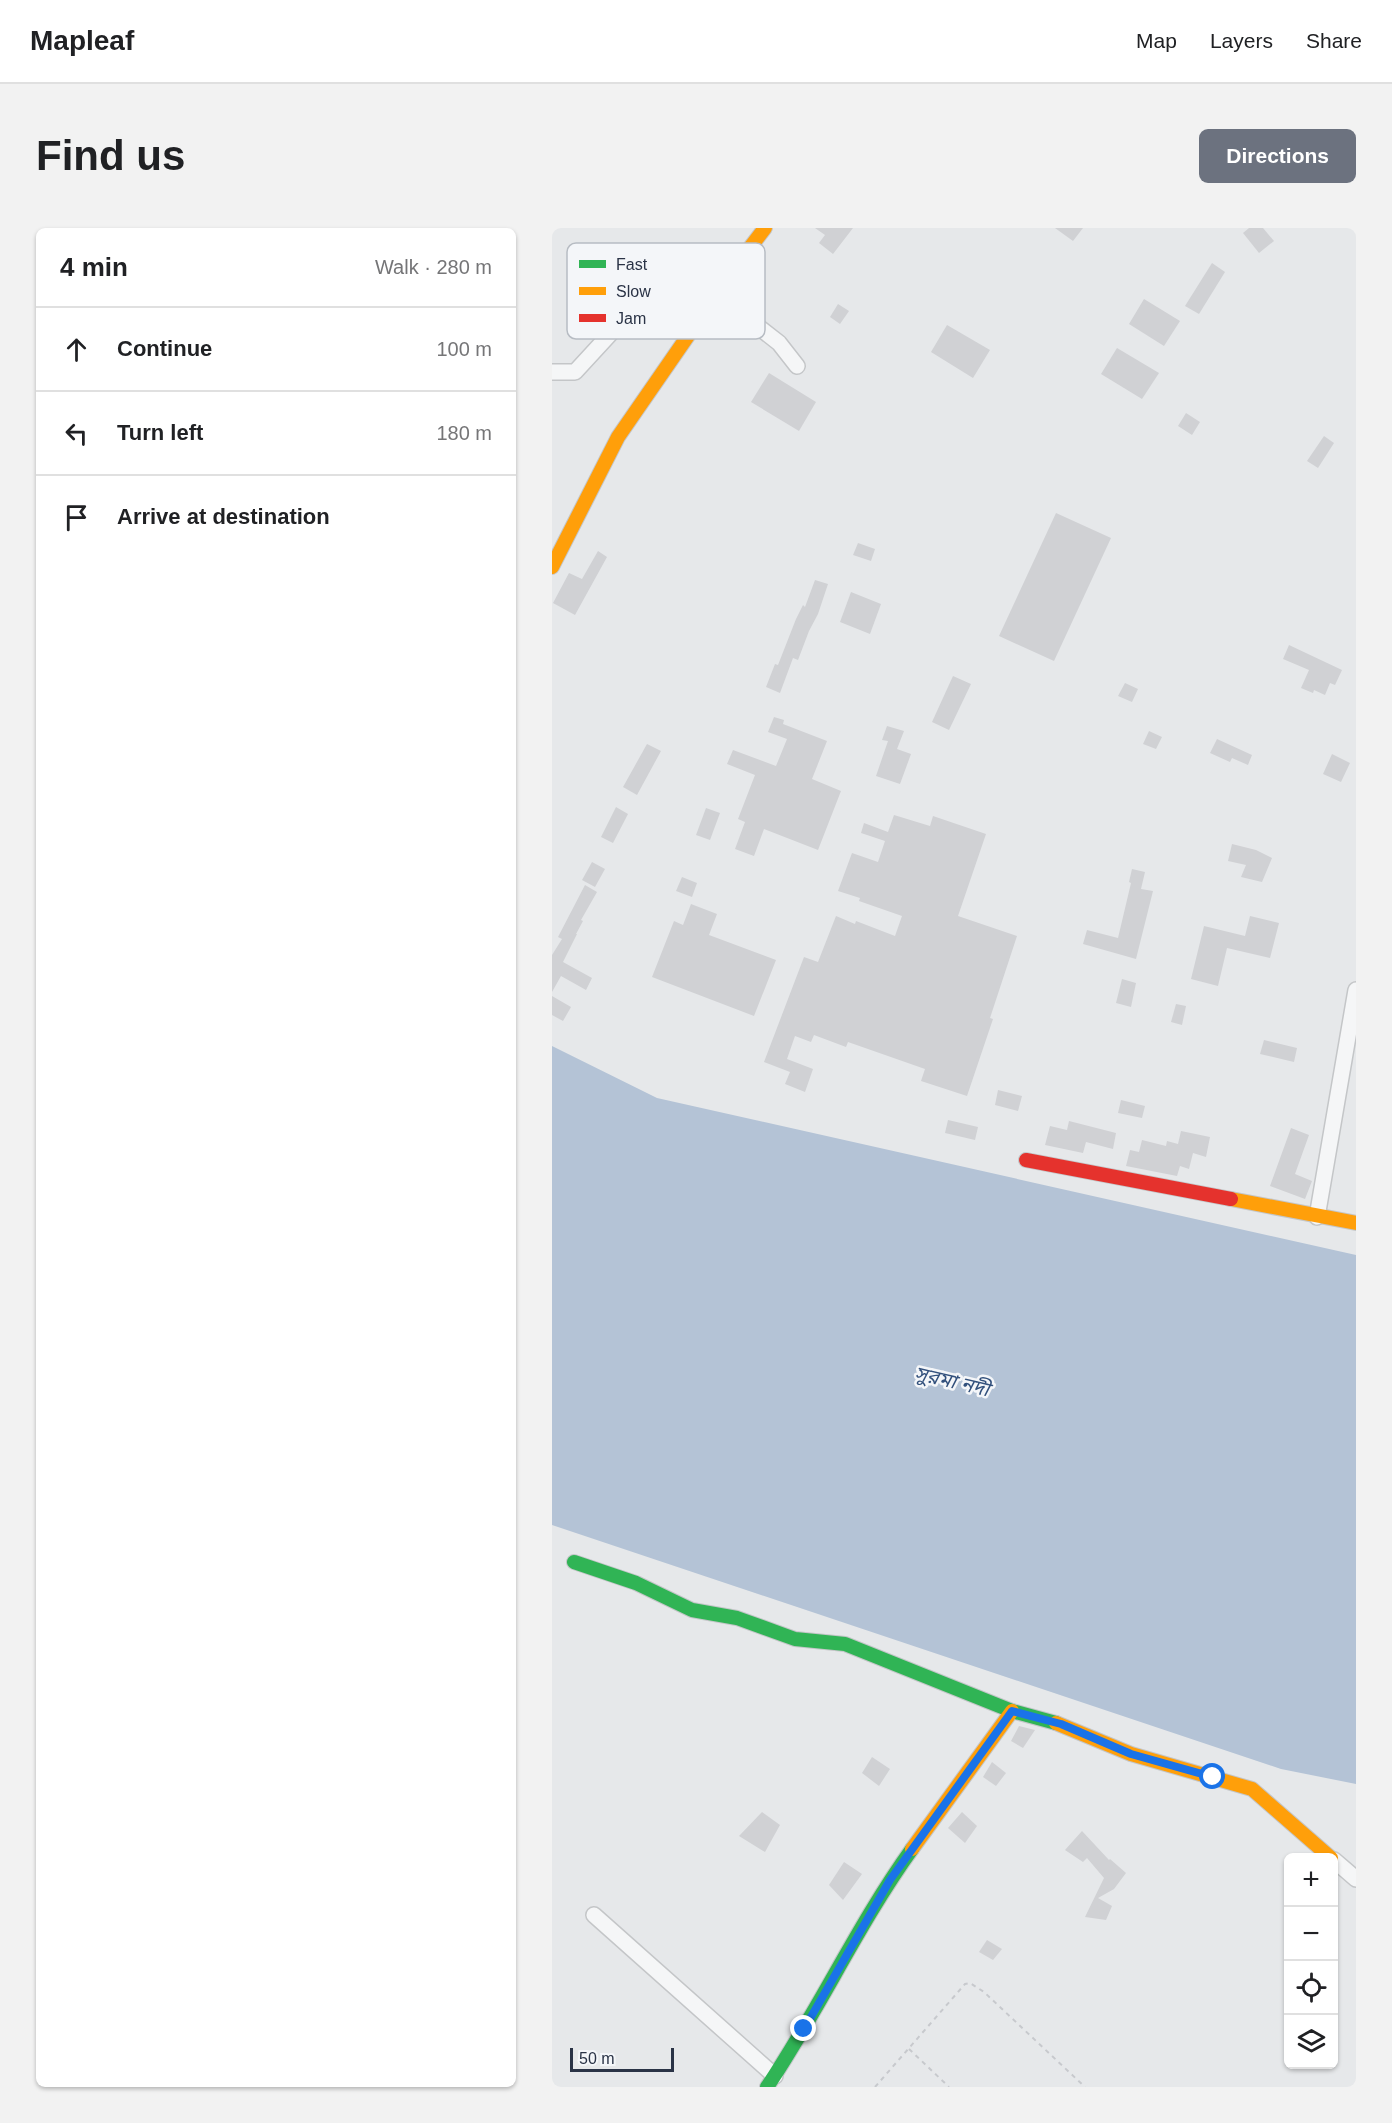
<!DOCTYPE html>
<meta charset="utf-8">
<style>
body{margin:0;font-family:Helvetica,"Noto Sans Bengali",sans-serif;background:#f2f2f2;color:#202124}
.controls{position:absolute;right:18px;bottom:18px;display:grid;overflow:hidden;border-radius:9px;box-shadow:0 2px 4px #0004}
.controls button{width:54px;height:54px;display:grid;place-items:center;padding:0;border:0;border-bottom:2px solid #e0e0e0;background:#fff;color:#202124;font:30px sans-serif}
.scale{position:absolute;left:18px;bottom:15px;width:104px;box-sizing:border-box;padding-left:6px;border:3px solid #2a3346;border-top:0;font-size:16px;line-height:21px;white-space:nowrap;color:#2a3346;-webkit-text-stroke:4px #f4f6f9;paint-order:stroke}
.stop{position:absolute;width:18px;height:18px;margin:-14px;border:4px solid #1a73e8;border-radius:50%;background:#fff}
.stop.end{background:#1a73e8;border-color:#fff;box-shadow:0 2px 6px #0008}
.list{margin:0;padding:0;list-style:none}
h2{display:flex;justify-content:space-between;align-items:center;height:78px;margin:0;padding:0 24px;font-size:26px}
h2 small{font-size:20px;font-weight:400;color:#757577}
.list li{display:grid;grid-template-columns:39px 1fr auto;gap:18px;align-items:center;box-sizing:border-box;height:84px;padding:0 24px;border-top:2px solid #e0e0e0}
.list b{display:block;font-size:22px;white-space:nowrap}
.list em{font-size:20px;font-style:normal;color:#757577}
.icon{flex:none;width:33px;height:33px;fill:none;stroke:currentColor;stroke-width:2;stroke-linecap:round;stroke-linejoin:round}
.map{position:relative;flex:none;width:804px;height:1859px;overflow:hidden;border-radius:9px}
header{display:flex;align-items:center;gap:36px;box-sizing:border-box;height:84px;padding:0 30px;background:#fff;border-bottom:2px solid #e0e0e0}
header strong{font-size:28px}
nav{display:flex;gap:33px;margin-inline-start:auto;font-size:21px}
.intro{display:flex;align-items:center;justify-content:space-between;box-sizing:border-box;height:144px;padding:0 36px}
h1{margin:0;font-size:42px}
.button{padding:15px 27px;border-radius:9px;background:#6c727f;color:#fff;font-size:21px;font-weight:700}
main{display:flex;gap:36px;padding:0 36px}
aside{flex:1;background:#fff;border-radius:9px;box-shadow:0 2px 4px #0004}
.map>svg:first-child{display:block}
</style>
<header>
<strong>Mapleaf</strong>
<nav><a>Map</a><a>Layers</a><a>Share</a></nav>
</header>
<div class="intro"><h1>Find us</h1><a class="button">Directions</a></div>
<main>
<aside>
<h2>4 min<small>Walk · 280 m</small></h2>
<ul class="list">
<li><svg class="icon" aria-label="ahead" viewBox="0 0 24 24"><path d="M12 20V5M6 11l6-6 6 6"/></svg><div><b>Continue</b></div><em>100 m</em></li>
<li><svg class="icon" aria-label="left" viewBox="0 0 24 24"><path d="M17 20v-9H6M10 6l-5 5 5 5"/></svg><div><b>Turn left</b></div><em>180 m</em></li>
<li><svg class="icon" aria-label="arrive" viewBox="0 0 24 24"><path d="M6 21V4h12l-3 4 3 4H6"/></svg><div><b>Arrive at destination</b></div></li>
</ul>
</aside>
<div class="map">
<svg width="804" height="1859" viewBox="0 0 804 1859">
<rect width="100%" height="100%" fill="#e6e8ea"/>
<path fill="#b4c3d6" d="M0 818 105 870 804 1027V1556L729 1541 0 1297Z"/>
<g fill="#d0d1d4">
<path d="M263 0H301L281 26 267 15 273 7Z"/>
<path d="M503 0H531L521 13Z"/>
<path d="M697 0H711L722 13 707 25 691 5Z"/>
<path d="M660 35 673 44 647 86 633 78Z"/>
<path d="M592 71 628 93 612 118 577 96Z"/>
<path d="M286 76 297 83 288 96 278 89Z"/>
<path d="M395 97 438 122 421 150 379 124Z"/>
<path d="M565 120 607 145 590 171 549 146Z"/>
<path d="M217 145 264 174 247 203 199 174Z"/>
<path d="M634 185 648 194 640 207 626 198Z"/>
<path d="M772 208 782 215 766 240 755 233Z"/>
<path d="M504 285 559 310 502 433 447 408Z"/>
<path d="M306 315 323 321 319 333 301 327Z"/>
<path d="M46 323 55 329 23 387 1 375 17 345 30 351Z"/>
<path d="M263 352 276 356 266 386 257 403 246 432 241 430 228 465 214 459 223 436 226 437 244 391 251 377 253 379Z"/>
<path d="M299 364 329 376 318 406 288 394Z"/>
<path d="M737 417 790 442 783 457 778 455 773 467 762 462 761 465 749 460 757 442 731 431Z"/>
<path d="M401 448 419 456 397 502 380 494Z"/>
<path d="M573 455 586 461 580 474 566 468Z"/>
<path d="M222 489 232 492 231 496 275 513 260 551 289 563 266 622 212 601 202 628 183 621 193 594 186 591 203 547 175 536 181 522 224 538 235 511 216 504Z"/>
<path d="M335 498 352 503 345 521 359 526 348 556 324 548 336 513 330 512Z"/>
<path d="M597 503 610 509 604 521 591 516Z"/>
<path d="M665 511 700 527 696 537 680 530 678 534 658 525Z"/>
<path d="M95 516 109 523 85 567 71 559Z"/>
<path d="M780 526 798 535 789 554 771 546Z"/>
<path d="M64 579 76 586 61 615 49 609Z"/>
<path d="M154 580 168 585 158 612 144 607Z"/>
<path d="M342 587 378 598 381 588 434 606 406 688 465 708 438 790 441 791 415 868 369 853 373 841 296 814 294 819 262 807 259 814 243 808 235 831 261 841 253 864 233 856 238 844 212 834 252 729 266 734 284 688 303 696 304 693 343 708 350 688 307 673 308 670 286 663 300 625 326 634 333 613 309 605 312 595 336 604Z"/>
<path d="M680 616 704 622 720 630 710 654 689 649 694 637 676 633Z"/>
<path d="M40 634 53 641 43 659 30 652Z"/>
<path d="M580 641 593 644 589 661 601 663 584 731 531 716 535 702 566 710 579 655 577 654Z"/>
<path d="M130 649 145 655 140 669 124 663Z"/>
<path d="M33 657 45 664 29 692 31 693 24 706H25L11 734 40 750 34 762 9 748 0 764V727L10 711 6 709Z"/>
<path d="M139 676 165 686 157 707 224 732 202 788 100 749 122 693 131 697Z"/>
<path d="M698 688 727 695 718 730 675 720 666 758 639 751 652 698 693 708Z"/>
<path d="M570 751 584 755 579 779 564 775Z"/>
<path d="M0 768 19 779 11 793 0 787Z"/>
<path d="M624 776 634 778 630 797 619 794Z"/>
<path d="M712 812 745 820 742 834 708 826Z"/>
<path d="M446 862 470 868 466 883 443 877Z"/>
<path d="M569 872 593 878 590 890 566 885Z"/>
<path d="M396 892 426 899 423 912 393 905Z"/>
<path d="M517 893 564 905 561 921 534 914 531 925 493 917 498 898 515 902Z"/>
<path d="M739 900 757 907 743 946 760 953 753 971 718 958Z"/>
<path d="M629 903 658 909 654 929 641 925 637 941 628 938 625 948 574 938 578 922 587 924 590 912 614 918 615 913 626 916Z"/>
<path d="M467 1498 483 1502 471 1520 459 1513Z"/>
<path d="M320 1529 338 1541 327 1558 310 1545Z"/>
<path d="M440 1534 454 1545 444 1558 431 1549Z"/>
<path d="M210 1584 228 1597 213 1624 187 1608Z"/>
<path d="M410 1584 425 1598 413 1615 396 1600Z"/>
<path d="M530 1603 557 1632 558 1631 574 1645 562 1661 546 1670 560 1678 554 1692 533 1689 552 1650 535 1630 531 1634 513 1622Z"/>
<path d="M292 1634 310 1646 291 1672 277 1657Z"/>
<path d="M435 1712 450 1721 441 1732 427 1724Z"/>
</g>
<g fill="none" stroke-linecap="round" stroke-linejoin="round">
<defs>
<g id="street">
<path d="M0 144H23L93 68 133 85 159 74 190 86 227 115 245 138"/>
<path d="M765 989 804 762"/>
<path d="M782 1632 804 1651"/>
<path d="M42 1687 223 1848"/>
</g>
<g id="fast">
<path d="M22 1334 84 1355 140 1382 185 1390 243 1411 293 1416 460 1483 504 1495"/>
<path d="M215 1859C267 1782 306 1696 360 1621"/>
</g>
<g id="slow">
<path d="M0 339 66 209 187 34 213 0"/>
<path d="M679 971 804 995"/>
<path d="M504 1495 579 1526 700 1561 779 1630"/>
<path d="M360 1621 460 1483"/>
</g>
<path id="jam" d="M474 932 679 971"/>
</defs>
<use href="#street" stroke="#c4c6c8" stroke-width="18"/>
<use href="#fast" stroke="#c4c6c8" stroke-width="16"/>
<use href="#slow" stroke="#c4c6c8" stroke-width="16"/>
<use href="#jam" stroke="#c4c6c8" stroke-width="16"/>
<g stroke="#c7c9cd" stroke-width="2" stroke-dasharray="4.5 4.5" stroke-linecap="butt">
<path d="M357 1821 397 1859"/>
<path d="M323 1859 413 1756 418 1755 432 1764 533 1859"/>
</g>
<use href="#street" stroke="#f5f6f7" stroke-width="15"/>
<use href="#fast" stroke="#30b455" stroke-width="14"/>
<use href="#slow" stroke="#ff9f0a" stroke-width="14"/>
<use href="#jam" stroke="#e5322d" stroke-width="14"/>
</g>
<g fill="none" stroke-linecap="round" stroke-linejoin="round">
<path stroke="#1a73e8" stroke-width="8" d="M252 1801 338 1652 460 1483 509 1496 579 1526 661 1549"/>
</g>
<g text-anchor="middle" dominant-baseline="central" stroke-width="5" stroke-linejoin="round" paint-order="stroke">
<g font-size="20" font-style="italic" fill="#32507c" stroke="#f4f6f9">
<text transform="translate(400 1153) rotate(13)">সুরমা নদী</text>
</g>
</g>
<rect x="15" y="15" width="198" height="96" rx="9" fill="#f4f6f9" stroke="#b7bcc3" stroke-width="1.5"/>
<rect x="27" y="32" width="27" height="8" fill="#30b455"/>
<rect x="27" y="59" width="27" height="8" fill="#ff9f0a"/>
<rect x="27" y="86" width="27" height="8" fill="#e5322d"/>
<g font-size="16" fill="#2a3346">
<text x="64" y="42">Fast</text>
<text x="64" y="69">Slow</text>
<text x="64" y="96">Jam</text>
</g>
</svg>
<div class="controls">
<button>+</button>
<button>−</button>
<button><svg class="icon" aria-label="locate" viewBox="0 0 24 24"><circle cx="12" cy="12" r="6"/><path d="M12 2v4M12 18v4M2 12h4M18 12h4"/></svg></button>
<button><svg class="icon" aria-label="layers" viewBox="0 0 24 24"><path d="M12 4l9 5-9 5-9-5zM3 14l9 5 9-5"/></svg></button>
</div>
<div class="scale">50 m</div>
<div class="stop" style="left:661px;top:1549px"></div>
<div class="stop end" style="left:252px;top:1801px"></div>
</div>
</main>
